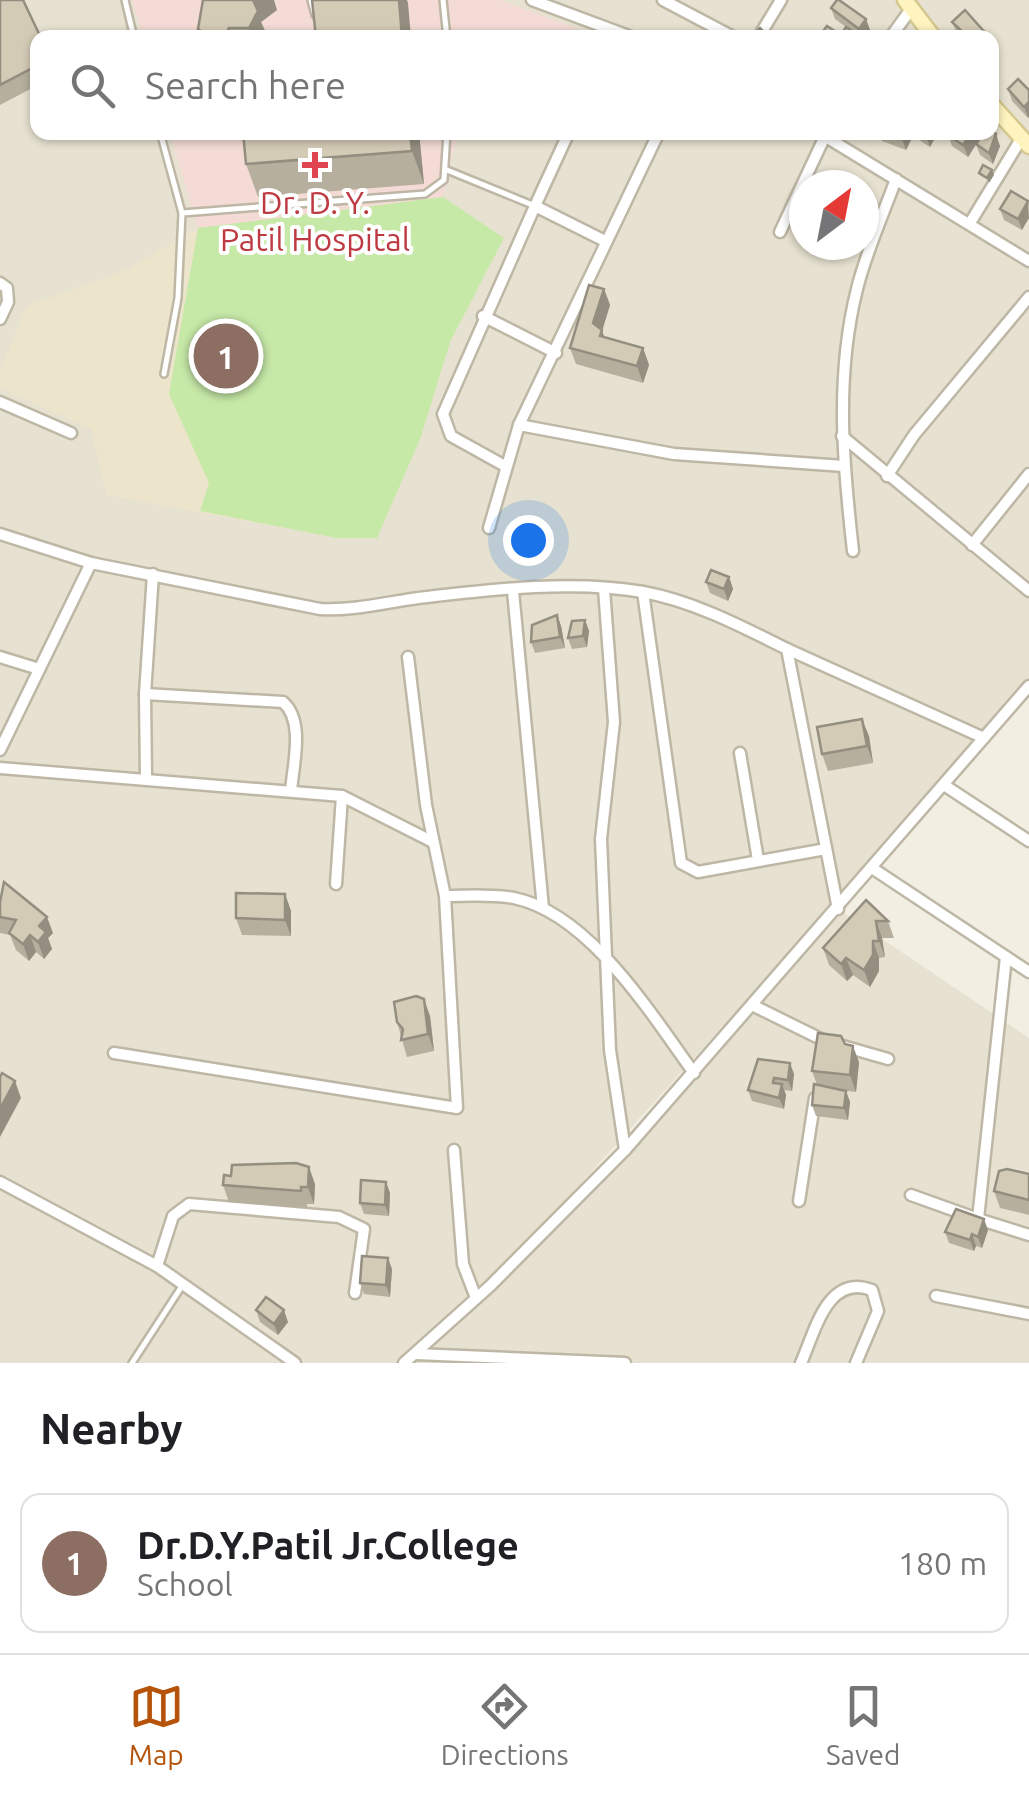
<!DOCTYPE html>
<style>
body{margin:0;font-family:Ubuntu,sans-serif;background:#f6f6f6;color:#202124}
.compass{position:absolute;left:789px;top:170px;width:90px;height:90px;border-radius:50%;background:#fff;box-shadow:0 2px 8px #0004;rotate:32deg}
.you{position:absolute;left:528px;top:540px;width:35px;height:35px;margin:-25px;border:8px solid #fff;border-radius:50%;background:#1a73e8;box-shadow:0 0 0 15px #1a73e833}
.badge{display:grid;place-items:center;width:65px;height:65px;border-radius:50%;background:#b45309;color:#fff;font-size:32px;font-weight:700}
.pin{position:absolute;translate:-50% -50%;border:5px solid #fff;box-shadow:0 2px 10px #0006}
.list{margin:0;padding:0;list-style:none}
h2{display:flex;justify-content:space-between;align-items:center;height:130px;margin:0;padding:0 40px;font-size:42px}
h2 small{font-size:32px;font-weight:400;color:#757577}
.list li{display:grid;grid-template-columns:65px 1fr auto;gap:30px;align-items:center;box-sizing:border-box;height:140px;margin:0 20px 20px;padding:0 20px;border:2px solid #e0e0e0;border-radius:20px}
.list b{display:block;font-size:38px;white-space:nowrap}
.list p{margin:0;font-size:32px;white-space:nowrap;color:#757577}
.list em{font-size:32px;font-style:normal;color:#757577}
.icon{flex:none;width:55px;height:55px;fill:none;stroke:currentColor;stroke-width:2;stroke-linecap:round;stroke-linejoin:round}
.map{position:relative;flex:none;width:1029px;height:1363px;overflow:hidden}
.search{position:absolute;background:#fff;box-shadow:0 2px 8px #0004;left:30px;right:30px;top:30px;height:110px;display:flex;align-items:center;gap:25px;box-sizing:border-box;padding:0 35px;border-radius:20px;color:#757577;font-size:38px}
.sheet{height:290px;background:#fff}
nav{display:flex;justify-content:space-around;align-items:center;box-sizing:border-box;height:140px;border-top:2px solid #e0e0e0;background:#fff;font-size:28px;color:#757577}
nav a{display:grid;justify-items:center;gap:5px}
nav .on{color:#b45309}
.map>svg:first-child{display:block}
</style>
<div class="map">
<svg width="1029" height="1363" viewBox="0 0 1029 1363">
<rect width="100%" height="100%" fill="#f2efe2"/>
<path fill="#e6e1d0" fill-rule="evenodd" d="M0 0H1029V686L512 1260 594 1179 838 909 1029 1038V1363H0ZM38 38H992V132H38ZM804 185H864V245H804Z"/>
<path fill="#ece5cb" d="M443 197 504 238 450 342 421 437 377 538H337L107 495 91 429 0 388V370L27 306 124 271 198 228Z"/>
<g fill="#f4dbd5">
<path d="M132 0H500L600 37H143Z"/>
<path d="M170 133H458L443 197 198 228Z"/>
</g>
<path fill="#c7e9a8" d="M443 197 504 238 450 342 421 437 377 538H337L200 511 209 483 169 394 198 228Z"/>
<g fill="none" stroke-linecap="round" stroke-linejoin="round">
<defs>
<g id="lane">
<path d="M125 0 134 38"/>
<path d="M311 0 315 15"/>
<path d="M443 0 447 38"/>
<path d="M160 132 182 213 178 298 164 374"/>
<path d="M447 170 535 206"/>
<path d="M182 213 425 194 444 180 447 132"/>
<path d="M132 1363 182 1286"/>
</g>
<g id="street">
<path d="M532 0 634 38"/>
<path d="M663 0 735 38"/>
<path d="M758 38 781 0"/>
<path d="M890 38 911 9"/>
<path d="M818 132 1029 261"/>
<path d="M535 206 569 132"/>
<path d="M970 223 1021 139"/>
<path d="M780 232 826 134"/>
<path d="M0 283 7 288 8 302 0 319"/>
<path d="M483 316 556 353"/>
<path d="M0 402 71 433"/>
<path d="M519 425 674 454 844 466"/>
<path d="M842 436 1029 591"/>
<path d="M505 466 451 436 443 414 535 206 605 241"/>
<path d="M887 476 914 435 1029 297"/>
<path d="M489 528 519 425 659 132"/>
<path d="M0 534 91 563 320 609C357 611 390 601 427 597 495 589 575 580 643 592 693 601 741 626 787 649L838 909"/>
<path d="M972 545 1029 474"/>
<path d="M853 551C843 463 835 376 857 289 866 252 883 215 896 179"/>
<path d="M604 589 614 722 601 839 610 1050 625 1150"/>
<path d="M513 591 543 908"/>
<path d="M643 592 681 863 698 872 826 849"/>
<path d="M787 649 984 738"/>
<path d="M0 657 39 669"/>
<path d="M145 694 283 702C305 721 293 765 291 791"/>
<path d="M0 750 91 563"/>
<path d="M740 753 758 860"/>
<path d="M0 768 342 796 433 842"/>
<path d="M146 779 145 694 153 574"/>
<path d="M944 785 1029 841"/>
<path d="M872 868 1029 972"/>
<path d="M336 884 342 796"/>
<path d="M445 896C468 896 491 894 514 898 590 914 651 1014 694 1073"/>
<path d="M754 1006 825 1041 888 1059"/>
<path d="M114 1053 457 1108 445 896 426 805 408 657"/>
<path d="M454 1150 463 1264 476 1298"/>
<path d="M0 1182 157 1266 295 1363"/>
<path d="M911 1195 978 1219 1006 957"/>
<path d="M799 1201 815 1098"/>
<path d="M978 1219 1029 1235"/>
<path d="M157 1266 173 1216 189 1204 339 1217 364 1229 355 1293"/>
<path d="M936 1296 1029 1314"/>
<path d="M416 1354 625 1363"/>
<path d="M404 1363 490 1286 625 1150 1029 686"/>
<path d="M801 1363C815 1332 827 1273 872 1290L878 1311 856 1363"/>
</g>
<g id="secondary">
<path d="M905 0 934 38"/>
<path d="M992 105 1029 146"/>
</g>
</defs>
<use href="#lane" stroke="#beb7a5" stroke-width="10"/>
<use href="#street" stroke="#beb7a5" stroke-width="15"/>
<use href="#secondary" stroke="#d4c88f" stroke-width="19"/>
<use href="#lane" stroke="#fff" stroke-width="5"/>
<use href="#street" stroke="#fff" stroke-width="10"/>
<use href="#secondary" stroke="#fff4c0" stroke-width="14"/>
</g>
<g fill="#b6af9d">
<path d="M0 0 38 38V85L0 105Z"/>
<path d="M831 8 866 19 870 30 865 38H823L821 34 841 35 846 27 835 19Z"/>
<path d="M277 10 261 22 266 33 263 38H201L198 29Z"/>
<path d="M952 22 989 38H961L957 33Z"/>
<path d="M1018 79 1028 118 1012 101 1008 89Z"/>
<path d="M419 132 424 184 258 197 246 164Z"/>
<path d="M879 132H913L914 134 906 150 882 141Z"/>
<path d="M916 132H938L930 147 919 140Z"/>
<path d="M983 134 1000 146 993 164 980 155 976 144 968 157 952 146 948 135Z"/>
<path d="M1029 203 1022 230 1004 220 1000 209Z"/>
<path d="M604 289 610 305 602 331 605 338 643 348 649 365 643 383 576 364 570 348Z"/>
<path d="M729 577 733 589 728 601 710 593 706 582Z"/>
<path d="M557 615 561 626 565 648 535 653 531 642Z"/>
<path d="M585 620 589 631 587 647 572 649 568 638Z"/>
<path d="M869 736 873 763 828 771 822 754Z"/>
<path d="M285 894 291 911V936L242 935 236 918Z"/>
<path d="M866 900 888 921 894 938H882L885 957 879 958V971L870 987 853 975 847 981 829 965 823 948Z"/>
<path d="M0 902 53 933 48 938 52 949 44 959 36 952 29 961 16 950 10 935 0 933Z"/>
<path d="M430 1016 434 1051 407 1057 397 1022Z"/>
<path d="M758 1059 794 1074 792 1091 784 1090 786 1095 784 1109 752 1101 748 1090Z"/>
<path d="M859 1062 856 1092 839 1090 846 1091 850 1102 848 1120 816 1116 812 1105 817 1085 812 1071Z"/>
<path d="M1029 1174V1215L1000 1208 994 1191Z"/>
<path d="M386 1182 390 1193 389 1216 364 1214 360 1203Z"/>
<path d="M315 1184 314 1204H307V1208L229 1202 223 1185Z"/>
<path d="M988 1230 982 1248 976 1246 974 1251 949 1243 945 1232Z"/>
<path d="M392 1269 390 1297 364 1294 360 1283Z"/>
<path d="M256 1310 288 1322 278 1335 260 1322Z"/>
</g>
<g fill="#948e80">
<path d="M253 0H274L277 10 261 22 266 33 263 38H252L249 28Z"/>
<path d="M399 0H407L408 3 411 38H402Z"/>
<path d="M866 19 870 30 865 38H862L859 29Z"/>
<path d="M229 28 233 38H223Z"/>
<path d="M1029 102V117L1028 118 1024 107Z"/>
<path d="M410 132H419L424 184 412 151Z"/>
<path d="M905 132H913L914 134 906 150 902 139Z"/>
<path d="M928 132H938L930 147 926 135Z"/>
<path d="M972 132H982L983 134 968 157 963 145Z"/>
<path d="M996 134 1000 146 993 164 989 153Z"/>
<path d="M992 170 994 175 989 183 987 178Z"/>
<path d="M1028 201 1029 218 1022 230 1018 219Z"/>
<path d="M604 289 610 305 602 331 608 347 606 353 593 323Z"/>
<path d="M643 348 649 365 643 383 637 366Z"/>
<path d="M729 577 733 589 728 601 724 589Z"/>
<path d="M557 615 561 626 565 648 560 637Z"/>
<path d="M585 620 589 631 587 647 583 636Z"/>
<path d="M862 719 869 736 873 763 867 746Z"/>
<path d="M285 894 291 911V936L285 920Z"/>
<path d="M47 917 53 933 48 938 52 949 44 959 38 942 39 926Z"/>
<path d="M876 921 882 938 885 957 879 941Z"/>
<path d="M30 935 36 952 29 961 23 944Z"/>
<path d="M873 941 879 958V971L870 987 864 970Z"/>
<path d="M846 958 853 975 847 981 841 964Z"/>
<path d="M424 999 430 1016 434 1051 428 1034Z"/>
<path d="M853 1046 859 1062 856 1092 850 1075Z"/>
<path d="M790 1063 794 1074 792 1091 788 1080Z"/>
<path d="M15 1081 21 1098 0 1137V1109Z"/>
<path d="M782 1084 786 1095 784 1109 779 1098Z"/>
<path d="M846 1091 850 1102 848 1120 844 1108Z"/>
<path d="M309 1167 315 1184 314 1204 308 1187Z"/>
<path d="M386 1182 390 1193 389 1216 385 1205Z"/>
<path d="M984 1219 988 1230 982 1248 978 1237Z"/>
<path d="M972 1234 976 1246 974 1251 970 1240Z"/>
<path d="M388 1258 392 1269 390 1297 386 1285Z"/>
<path d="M284 1310 288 1322 278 1335 274 1324Z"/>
</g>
<g fill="#d4cbb7" stroke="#948e80" stroke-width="2.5">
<path d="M0 0H23L41 38H38V65L0 85Z"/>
<path d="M203 0H253L258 11 249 28H229L223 38H202L205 34 198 29Z"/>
<path d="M312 0H399L402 38H316Z"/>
<path d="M837 0H839L866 19 859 29 831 8Z"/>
<path d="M965 10 989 37V38H969L952 22Z"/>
<path d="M827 26 841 35 846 27 862 38H826L821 34Z"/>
<path d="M760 28 769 38H750Z"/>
<path d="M1018 79 1029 90V102L1024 107 1008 89Z"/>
<path d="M992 131 996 134 989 153 976 144 984 132Z"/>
<path d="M243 132H410L412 151 246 164Z"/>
<path d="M885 132H905L902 139Z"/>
<path d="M950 132H972L963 145 948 135Z"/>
<path d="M983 165 992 170 987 178 979 173Z"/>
<path d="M1011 191 1028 201 1018 219 1000 209Z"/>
<path d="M589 285 604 289 593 323 602 330 600 336 643 348 637 366 570 348Z"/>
<path d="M711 570 729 577 724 589 706 582Z"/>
<path d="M557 615 560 637 531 642 532 625Z"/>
<path d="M585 620 583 636 568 638 572 621Z"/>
<path d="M862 719 867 746 822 754 817 727Z"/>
<path d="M4 882 47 917 39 926 46 932 38 942 30 935 23 944 9 933 16 920 0 917V902Z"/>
<path d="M236 893 285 894V920L236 918Z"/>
<path d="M866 900 888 921H876L879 941H873V955L864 970 846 958 841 964 823 948Z"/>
<path d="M416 996 424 999 428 1034 401 1040 403 1029 397 1022 394 1002Z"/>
<path d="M818 1033 841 1036 845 1044 853 1046 850 1075 812 1071Z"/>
<path d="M758 1059 790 1063 788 1080 774 1078 773 1083 782 1084 779 1098 748 1090Z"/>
<path d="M2 1073 15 1081 0 1109V1077Z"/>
<path d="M814 1084 846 1091 844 1108 812 1105Z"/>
<path d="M296 1163 309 1167 308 1187H301V1191L223 1185 224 1175 231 1176 232 1165Z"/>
<path d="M1007 1169 1029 1174V1200L994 1191 999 1171Z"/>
<path d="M361 1180 386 1182 385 1205 360 1203Z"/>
<path d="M956 1209 984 1219 978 1237 972 1234 970 1240 945 1232Z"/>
<path d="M362 1256 388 1258 386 1285 360 1283Z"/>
<path d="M266 1297 284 1310 274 1324 256 1310Z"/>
</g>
<path fill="#e0444e" stroke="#fff" stroke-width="4" d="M310 150h10v10h10v10h-10v10h-10v-10h-10v-10h10z"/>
<g text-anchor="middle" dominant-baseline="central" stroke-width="8" stroke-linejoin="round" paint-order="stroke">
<g font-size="32" fill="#be3a42" stroke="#fff">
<text x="315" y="202">Dr. D. Y.<tspan x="315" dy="37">Patil Hospital</tspan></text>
</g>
</g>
</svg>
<svg class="compass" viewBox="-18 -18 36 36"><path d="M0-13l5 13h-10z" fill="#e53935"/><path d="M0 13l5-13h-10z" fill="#757577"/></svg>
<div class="you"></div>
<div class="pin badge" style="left:226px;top:356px;background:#8d6e63">1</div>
<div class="search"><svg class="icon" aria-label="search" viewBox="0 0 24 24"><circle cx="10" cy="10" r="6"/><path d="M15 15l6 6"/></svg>Search here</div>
</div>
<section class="sheet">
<h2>Nearby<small></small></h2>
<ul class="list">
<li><span class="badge" style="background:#8d6e63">1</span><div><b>Dr.D.Y.Patil Jr.College</b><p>School</p></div><em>180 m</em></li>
</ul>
</section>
<nav>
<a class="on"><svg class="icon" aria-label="map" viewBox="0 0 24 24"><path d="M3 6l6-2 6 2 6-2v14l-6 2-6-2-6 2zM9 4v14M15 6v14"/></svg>Map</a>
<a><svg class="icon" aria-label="directions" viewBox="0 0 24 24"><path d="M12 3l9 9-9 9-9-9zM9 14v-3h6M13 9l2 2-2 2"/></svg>Directions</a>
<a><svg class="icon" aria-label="saved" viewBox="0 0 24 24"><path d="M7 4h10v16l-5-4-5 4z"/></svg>Saved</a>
</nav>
